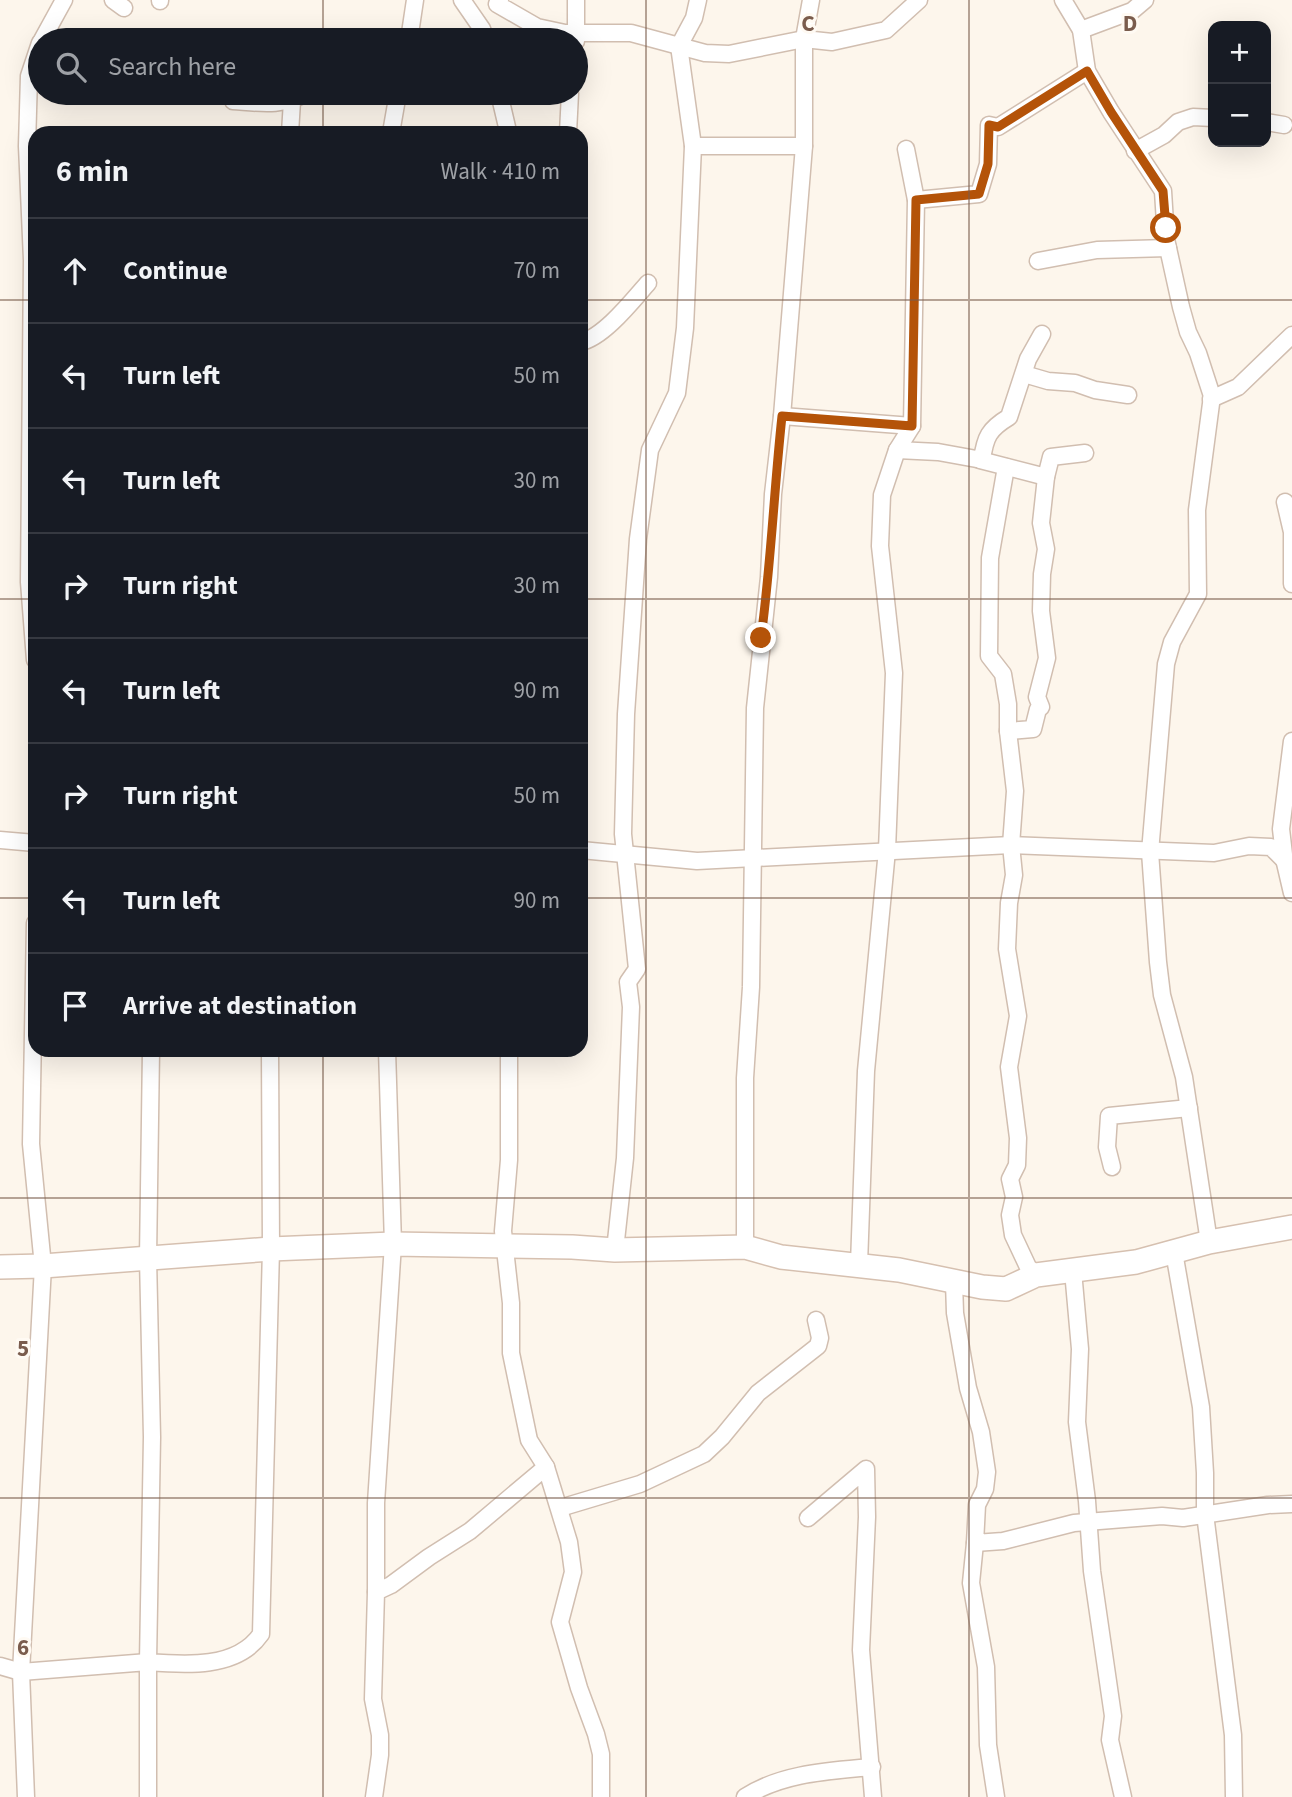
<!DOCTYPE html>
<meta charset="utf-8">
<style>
body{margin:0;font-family:"Source Sans 3",sans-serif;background:#242831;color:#f1f3f6}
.controls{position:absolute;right:21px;top:21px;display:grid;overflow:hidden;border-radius:14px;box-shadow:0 7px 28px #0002}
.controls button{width:63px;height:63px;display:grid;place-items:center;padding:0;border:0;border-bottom:2px solid #363941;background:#171b24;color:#f1f3f6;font:35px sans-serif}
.stop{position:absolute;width:21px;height:21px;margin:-16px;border:5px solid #b45309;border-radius:50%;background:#fff}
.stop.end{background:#b45309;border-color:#fff;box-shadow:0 2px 7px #0008}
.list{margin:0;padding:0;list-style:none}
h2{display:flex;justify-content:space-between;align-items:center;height:91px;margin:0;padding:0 28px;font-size:30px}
h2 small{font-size:23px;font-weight:400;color:#9ea1a6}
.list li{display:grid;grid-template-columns:46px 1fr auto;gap:21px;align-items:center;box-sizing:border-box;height:105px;padding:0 28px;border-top:2px solid #363941}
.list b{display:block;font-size:26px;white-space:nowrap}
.list em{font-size:23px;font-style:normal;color:#9ea1a6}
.icon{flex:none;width:38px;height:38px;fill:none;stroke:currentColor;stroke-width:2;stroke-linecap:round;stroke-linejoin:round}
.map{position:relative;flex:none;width:1292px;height:1797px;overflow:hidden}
.search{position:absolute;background:#171b24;box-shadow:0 7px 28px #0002;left:28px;top:28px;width:560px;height:77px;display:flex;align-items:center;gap:18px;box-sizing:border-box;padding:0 24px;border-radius:38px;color:#9ea1a6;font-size:26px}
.panel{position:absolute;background:#171b24;box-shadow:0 7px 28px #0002;left:28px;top:126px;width:560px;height:931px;border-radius:21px}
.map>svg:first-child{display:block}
</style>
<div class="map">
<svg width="1292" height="1797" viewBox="0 0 1292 1797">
<rect width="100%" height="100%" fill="#fdf6ec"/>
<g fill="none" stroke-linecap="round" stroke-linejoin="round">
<defs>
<g id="street">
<path d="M113 0 124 8"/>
<path d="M462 0 482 29 486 40"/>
<path d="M500 0 497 4 537 27 565 33H631L705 53 729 54 804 39 832 42 886 30 919 0"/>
<path d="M1063 0 1081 30 1087 71 1111 112 1163 191 1166 239 1181 307 1188 332 1198 353 1212 396 1197 510 1198 594 1172 642 1166 664 1150 852 1158 962 1162 995 1184 1077 1209 1242"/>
<path d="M160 1V0"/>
<path d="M1081 30 1132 11 1145 0"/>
<path d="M42 40 64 0"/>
<path d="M409 40 415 0"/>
<path d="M576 41V0"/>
<path d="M499 93 507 127 504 133"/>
<path d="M233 101C261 103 281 107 307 93"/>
<path d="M1266 122 1284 125"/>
<path d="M290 133 292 101"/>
<path d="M391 133 398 93"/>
<path d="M568 133 570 93"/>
<path d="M693 146H804"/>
<path d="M1135 151 1164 135 1178 122 1193 117 1213 118"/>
<path d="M916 200 979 194 988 164 989 125 998 127 1087 71"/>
<path d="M1038 261 1097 250 1168 248"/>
<path d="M581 342C604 337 632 301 648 283"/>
<path d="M1024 374 1048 381 1075 383 1095 390 1128 395"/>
<path d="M1211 399 1238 387 1292 335"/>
<path d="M782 416 912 426"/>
<path d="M897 450 938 452 982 460C985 437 989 429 1009 417L1028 359 1042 334"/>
<path d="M980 460 1046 477 1051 457 1085 453"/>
<path d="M1006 467 990 558 989 656 1003 674 1008 704V731L1015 791 1011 845 1014 875 1009 903 1007 949 1018 1016 1009 1067 1018 1138 1017 1165 1010 1179 1014 1197 1010 1215 1013 1235 1028 1267 1036 1275"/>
<path d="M1285 502 1292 532V584"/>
<path d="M35 660 29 582 32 260 27 146 29 76 40 43"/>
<path d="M1008 731 1033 729 1038 709 1041 707 1037 697 1047 658 1041 611 1042 574 1046 549 1041 523 1046 477"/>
<path d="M1292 741 1281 829 1285 863 1292 893"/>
<path d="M0 840 35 843"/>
<path d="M581 850 697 861 1011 845 1214 853 1249 846 1271 847 1292 868"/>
<path d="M151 1050 148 1258 152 1437 148 1662C185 1665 237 1669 261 1634L271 1249 270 1050"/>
<path d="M509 1050V1160L503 1231 511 1303V1353L529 1440 546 1467 569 1542 573 1572 560 1622 579 1688 596 1734 601 1754V1797"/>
<path d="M1112 1167 1107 1147 1109 1116 1189 1108"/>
<path d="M745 1247V1078L751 987 755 708 769 577 773 494 782 416 804 146V39L811 0"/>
<path d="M615 1250 625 1158 631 1007 628 982 637 969 623 834 626 714 638 539 650 450 677 393 685 328 693 146 679 46 694 18 698 0"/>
<path d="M1174 1252 1201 1407 1205 1473V1514L1233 1735 1234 1797"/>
<path d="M859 1264 866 1071 887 850 894 673 880 546 882 495 897 450 912 426 916 200 906 149"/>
<path d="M1073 1271 1080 1349 1077 1422 1087 1501 1092 1571 1113 1716 1110 1740 1123 1797"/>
<path d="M954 1282 955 1313 968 1388 981 1432 987 1472 985 1489 977 1505 975 1543 1003 1541 1074 1523 1162 1516 1183 1518 1268 1505 1292 1504"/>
<path d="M560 1508 640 1484 704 1454 722 1437 758 1393 818 1346 820 1338 816 1320"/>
<path d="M808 1518 866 1469 867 1517 861 1650 873 1797"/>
<path d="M975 1543 971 1583 986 1667 988 1745 996 1797"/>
<path d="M376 1592V1503L393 1244 387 1050"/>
<path d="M0 1666 21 1672 148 1662V1797"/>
<path d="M26 1797 21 1672 43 1266 31 1144 35 923"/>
<path d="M374 1797 380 1755V1735L373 1699 376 1592 391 1585 429 1557 470 1531 546 1467"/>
<path d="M745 1797C782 1773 829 1771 872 1767"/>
</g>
<path id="secondary" d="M0 1267 43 1266 271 1249 393 1244 572 1247 615 1250 745 1247 781 1257 899 1270 982 1287 1006 1289 1036 1275 1136 1262 1209 1242 1292 1227"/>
</defs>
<use href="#street" stroke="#d1beb0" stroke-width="19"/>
<use href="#secondary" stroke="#d6c0b0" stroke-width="26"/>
<use href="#street" stroke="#fff" stroke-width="16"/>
<use href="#secondary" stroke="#fff" stroke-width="23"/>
</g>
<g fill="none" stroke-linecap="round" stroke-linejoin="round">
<path stroke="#b45309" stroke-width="9" d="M761 638C771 564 774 490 782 416L912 426 916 200 979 194 988 164 989 125 998 127 1087 71 1111 112 1163 191 1166 228"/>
</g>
<path fill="none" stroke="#7a5c4d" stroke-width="2" stroke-opacity="0.55" d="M323 0V40M646 0V1797M969 0V1797M323 93V133M0 300H35M581 300H1292M0 599H35M581 599H1292M0 898H35M581 898H1292M323 1050V1797M0 1198H1292M0 1498H1292"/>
<g font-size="23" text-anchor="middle" font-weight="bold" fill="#7a5c4d" stroke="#fffaf3" stroke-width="6" stroke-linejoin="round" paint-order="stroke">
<text x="808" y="31">C</text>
<text x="1130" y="31">D</text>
<text x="23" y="1356">5</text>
<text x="23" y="1655">6</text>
</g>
</svg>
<div class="controls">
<button>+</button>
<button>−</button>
</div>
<div class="stop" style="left:1166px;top:228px"></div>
<div class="stop end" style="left:761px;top:638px"></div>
<div class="search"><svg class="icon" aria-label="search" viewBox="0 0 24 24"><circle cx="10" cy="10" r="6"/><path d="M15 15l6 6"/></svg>Search here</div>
<section class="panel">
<h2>6 min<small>Walk · 410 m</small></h2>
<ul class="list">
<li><svg class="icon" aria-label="ahead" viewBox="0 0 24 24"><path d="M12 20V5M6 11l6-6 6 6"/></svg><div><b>Continue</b></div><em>70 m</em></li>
<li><svg class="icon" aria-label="left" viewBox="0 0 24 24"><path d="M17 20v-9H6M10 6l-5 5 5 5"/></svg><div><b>Turn left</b></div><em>50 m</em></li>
<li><svg class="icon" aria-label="left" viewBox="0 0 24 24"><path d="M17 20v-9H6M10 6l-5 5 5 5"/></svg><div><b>Turn left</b></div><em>30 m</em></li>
<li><svg class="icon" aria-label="right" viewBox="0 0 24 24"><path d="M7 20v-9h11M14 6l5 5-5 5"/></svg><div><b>Turn right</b></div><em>30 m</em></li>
<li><svg class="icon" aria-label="left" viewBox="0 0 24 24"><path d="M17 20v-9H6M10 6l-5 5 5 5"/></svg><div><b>Turn left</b></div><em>90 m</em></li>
<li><svg class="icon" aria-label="right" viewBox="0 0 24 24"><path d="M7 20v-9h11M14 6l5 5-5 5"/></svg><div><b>Turn right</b></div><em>50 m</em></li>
<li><svg class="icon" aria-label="left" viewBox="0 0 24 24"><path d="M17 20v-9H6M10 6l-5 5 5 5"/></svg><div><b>Turn left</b></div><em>90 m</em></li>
<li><svg class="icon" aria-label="arrive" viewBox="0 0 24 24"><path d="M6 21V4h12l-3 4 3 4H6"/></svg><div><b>Arrive at destination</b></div></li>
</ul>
</section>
</div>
